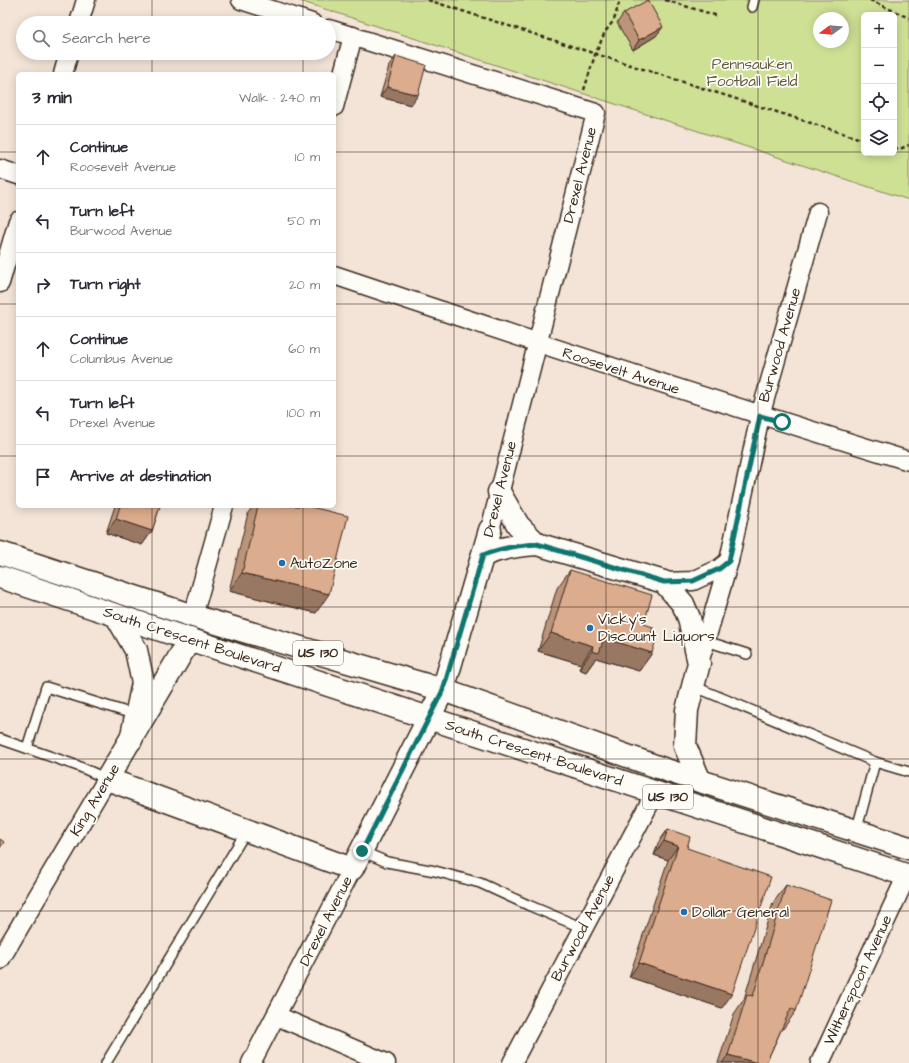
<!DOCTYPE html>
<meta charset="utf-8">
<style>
body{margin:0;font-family:"Architects Daughter",sans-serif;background:#f7f7f7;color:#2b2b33}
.controls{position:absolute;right:12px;top:12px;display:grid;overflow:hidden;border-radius:6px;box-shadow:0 2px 10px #0003}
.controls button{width:36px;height:36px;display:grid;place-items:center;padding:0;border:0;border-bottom:1px solid #e1e1e2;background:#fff;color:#2b2b33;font:20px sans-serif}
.compass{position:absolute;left:813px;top:12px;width:36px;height:36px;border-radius:50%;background:#fff;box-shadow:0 2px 10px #0003;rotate:254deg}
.stop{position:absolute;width:12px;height:12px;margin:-9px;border:3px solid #0f766e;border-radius:50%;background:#fff}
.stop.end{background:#0f766e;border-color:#fff;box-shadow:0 1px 4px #0008}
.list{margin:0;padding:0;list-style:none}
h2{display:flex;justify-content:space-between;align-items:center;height:52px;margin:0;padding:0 16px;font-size:17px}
h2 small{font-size:13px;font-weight:400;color:#7c7c81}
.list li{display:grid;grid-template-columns:26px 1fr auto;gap:12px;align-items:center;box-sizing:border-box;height:64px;padding:0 16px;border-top:1px solid #e1e1e2}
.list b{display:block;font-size:15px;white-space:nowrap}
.list p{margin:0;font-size:13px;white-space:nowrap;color:#7c7c81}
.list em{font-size:13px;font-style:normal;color:#7c7c81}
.icon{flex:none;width:22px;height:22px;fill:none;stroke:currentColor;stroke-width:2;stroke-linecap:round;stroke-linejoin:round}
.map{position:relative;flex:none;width:909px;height:1063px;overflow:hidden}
.search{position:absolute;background:#fff;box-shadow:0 2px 10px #0003;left:16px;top:16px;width:320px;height:44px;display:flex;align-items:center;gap:10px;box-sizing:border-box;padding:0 14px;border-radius:22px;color:#7c7c81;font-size:15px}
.panel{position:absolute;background:#fff;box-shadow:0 2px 10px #0003;left:16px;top:72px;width:320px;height:436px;border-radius:6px}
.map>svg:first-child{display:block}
</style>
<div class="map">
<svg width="909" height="1063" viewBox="0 0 909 1063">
<rect width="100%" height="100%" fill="#f3e4d7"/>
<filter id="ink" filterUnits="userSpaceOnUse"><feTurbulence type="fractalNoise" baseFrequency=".025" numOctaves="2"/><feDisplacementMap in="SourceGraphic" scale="8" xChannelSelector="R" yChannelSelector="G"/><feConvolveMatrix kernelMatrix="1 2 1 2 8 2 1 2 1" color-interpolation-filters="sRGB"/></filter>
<g filter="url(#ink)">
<path fill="#cde094" stroke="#848559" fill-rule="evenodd" d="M297 0H909V200ZM864 15H894V153H864ZM819 18H843V42H819Z"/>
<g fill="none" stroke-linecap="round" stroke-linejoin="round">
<defs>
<g id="service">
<path d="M752 7 754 0"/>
<path d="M706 641 747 654"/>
<path d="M693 686 875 762 909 772"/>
<path d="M0 739 78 766 107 779"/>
<path d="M27 748 46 687 136 715"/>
<path d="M856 832 875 762"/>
<path d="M361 851 387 862 435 871 480 883 528 905 583 928"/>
<path d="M106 1063 247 830"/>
</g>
<g id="minor">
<path d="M241 0 312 23"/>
<path d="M79 23 86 0"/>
<path d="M329 29 596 113 490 530"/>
<path d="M63 74 69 53"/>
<path d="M334 107 353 36"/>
<path d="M0 169 18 175"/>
<path d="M334 275C525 339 716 402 909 461"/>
<path d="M0 283 18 221"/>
<path d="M664 582 693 581 719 569 729 561"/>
<path d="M193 616 224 506"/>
<path d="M699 663 729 561 760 416 818 212"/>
<path d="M0 960 107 779"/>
<path d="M277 1016 386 1063"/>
<path d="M251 1063 352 869"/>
<path d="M512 1063 655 793"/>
<path d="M820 1063 907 875"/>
</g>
<g id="tertiary">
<path d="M499 492 518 525 537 544"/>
<path d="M483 555C501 548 518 545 537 544L664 582 683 604 689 618 699 663 687 710 685 746 700 781"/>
<path d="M190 639 107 779 352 869 443 690 490 530"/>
</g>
<g id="trunk">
<path d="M0 553 193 616 443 690 669 771 909 848"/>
<path d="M0 577 909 876"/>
<path d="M116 615 136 650 143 683 131 740"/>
</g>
</defs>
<use href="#service" stroke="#3b2a1e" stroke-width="12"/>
<use href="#minor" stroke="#3b2a1e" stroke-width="21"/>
<use href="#tertiary" stroke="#3b2a1e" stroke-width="25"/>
<use href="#trunk" stroke="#3b2a1e" stroke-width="25"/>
<g stroke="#3b2a1e" stroke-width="2.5" stroke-dasharray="4 3" stroke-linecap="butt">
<path d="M428 0 864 140"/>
<path d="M665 0 718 16"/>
<path d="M870 0 909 18"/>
<path d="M584 90 595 55 605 32 614 20 620 0"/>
<path d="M894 148 900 149 909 145"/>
</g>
<use href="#service" stroke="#fdfcf7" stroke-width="9"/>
<use href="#minor" stroke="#fdfcf7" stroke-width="18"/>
<use href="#tertiary" stroke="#fdfcf7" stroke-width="22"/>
<use href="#trunk" stroke="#fdfcf7" stroke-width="22"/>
</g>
<g fill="#bc9479" stroke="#3b2a1e">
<path d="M624 13 656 36 633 50 617 23Z"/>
<path d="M396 56 411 105 380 97 389 66Z"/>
<path d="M115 506H160L152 531 142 545 106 533Z"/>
<path d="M253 506H307L316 613 229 591 248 513Z"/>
<path d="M570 570 644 624 651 634 652 653 639 671 596 658 586 672 579 669 581 664 538 651 557 588Z"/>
<path d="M668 829 687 848 722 1008 629 977 668 860 654 855 658 843Z"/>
<path d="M786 885 796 1011 783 1029 782 1028 766 1063H718L734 1014 744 999 773 903Z"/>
</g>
<g fill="#997863" stroke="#3b2a1e">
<path d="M663 27 656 36 633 50 639 40Z"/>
<path d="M387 87 418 95 411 105 380 97Z"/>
<path d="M116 519 152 531 142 545 106 533Z"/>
<path d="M242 573 329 594 316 613 229 591Z"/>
<path d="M551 633 593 646 581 664 538 651Z"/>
<path d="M604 638 652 653 639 671 596 658 586 672 579 669 592 651Z"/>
<path d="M664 841 678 846 668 860 654 855Z"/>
<path d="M639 963 732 994 722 1008 629 977Z"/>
<path d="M728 1055 758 1063H722Z"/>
</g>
<g fill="#dbac8d" stroke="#3b2a1e">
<path d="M648 0 663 27 639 40 624 13Z"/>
<path d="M396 56 426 65 418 95 387 87Z"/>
<path d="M120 506H160L152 531 116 519Z"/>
<path d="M258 506H307L348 516 329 594 242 573Z"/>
<path d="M570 570 652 595 644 624 653 627 651 634 657 636 652 653 604 638 599 653 592 651 593 646 551 633Z"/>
<path d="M668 829 690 837 687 848 771 877 732 994 639 963 678 846 664 841Z"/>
<path d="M0 839 4 842 0 848Z"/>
<path d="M786 885 831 900 796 1011 791 1008 766 1063H758L728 1055 747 995 753 996Z"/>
</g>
</g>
<g fill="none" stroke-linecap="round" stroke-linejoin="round" filter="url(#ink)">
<path stroke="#0f766e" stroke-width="5" d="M362 851 443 690 483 555C501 548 518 545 537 544L664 582 693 581 719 569 729 561 760 416 782 422"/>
</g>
<path fill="none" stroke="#3b2a1e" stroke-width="1" stroke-opacity="0.55" d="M152 0V23M303 0V23M454 0V1063M606 0V1063M758 0V1063M152 53V74M303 53V74M0 152H18M334 152H864M894 152H909M0 304H18M334 304H909M0 456H18M334 456H909M152 506V1063M303 506V1063M0 607H909M0 759H909M0 911H909"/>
<g fill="#1f6fb2" stroke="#fdfcf7" stroke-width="1.5">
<circle cx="282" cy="563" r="4"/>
<circle cx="590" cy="628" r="4"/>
<circle cx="684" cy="912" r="4"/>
</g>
<g text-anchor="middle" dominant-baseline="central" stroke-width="3.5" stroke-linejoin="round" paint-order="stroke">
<g fill="#fdfcf7" stroke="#75695f" stroke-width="1">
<rect x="293" y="641" width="50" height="24" rx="3"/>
<rect x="643" y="785" width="50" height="24" rx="3"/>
</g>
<g font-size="14" font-weight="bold" fill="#3b2a1e">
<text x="318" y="653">US 130</text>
<text x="668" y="797">US 130</text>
</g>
<g font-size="15" fill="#60583c" stroke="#fdfcf7">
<text x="752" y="64">Pennsauken<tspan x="752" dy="17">Football Field</tspan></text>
</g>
<g font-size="15" fill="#3b2a1e" stroke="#fdfcf7">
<text transform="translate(580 175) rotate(-76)">Drexel Avenue</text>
<text transform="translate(780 345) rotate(-74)">Burwood Avenue</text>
<text transform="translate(621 371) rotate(18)">Roosevelt Avenue</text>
<text transform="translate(500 489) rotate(-76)">Drexel Avenue</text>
<text transform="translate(192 640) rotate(18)">South Crescent Boulevard</text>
<text transform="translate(534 753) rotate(18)">South Crescent Boulevard</text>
<text transform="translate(95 800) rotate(-59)">King Avenue</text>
<text transform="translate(326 921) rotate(-63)">Drexel Avenue</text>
<text transform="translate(583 928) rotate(-62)">Burwood Avenue</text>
<text transform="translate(858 980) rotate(-65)">Witherspoon Avenue</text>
</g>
<g font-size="15" fill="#3b2a1e" stroke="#fdfcf7" text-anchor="start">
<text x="290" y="563">AutoZone</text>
<text x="598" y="619">Vicky's<tspan x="598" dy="17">Discount Liquors</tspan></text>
<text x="692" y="912">Dollar General</text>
</g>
</g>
</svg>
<div class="controls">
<button>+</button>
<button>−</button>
<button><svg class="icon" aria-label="locate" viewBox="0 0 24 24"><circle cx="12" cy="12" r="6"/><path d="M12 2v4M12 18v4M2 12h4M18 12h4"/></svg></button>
<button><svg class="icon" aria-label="layers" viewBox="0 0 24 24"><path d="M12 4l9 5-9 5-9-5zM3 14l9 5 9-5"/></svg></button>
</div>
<svg class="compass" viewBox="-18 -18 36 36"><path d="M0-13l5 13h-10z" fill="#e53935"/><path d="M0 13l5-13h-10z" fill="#7c7c81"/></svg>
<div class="stop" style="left:782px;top:422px"></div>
<div class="stop end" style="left:362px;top:851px"></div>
<div class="search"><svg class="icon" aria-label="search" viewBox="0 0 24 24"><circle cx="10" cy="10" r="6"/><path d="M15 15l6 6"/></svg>Search here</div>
<section class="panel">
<h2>3 min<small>Walk · 240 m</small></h2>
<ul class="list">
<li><svg class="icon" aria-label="ahead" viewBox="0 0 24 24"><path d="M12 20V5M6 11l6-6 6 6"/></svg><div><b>Continue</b><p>Roosevelt Avenue</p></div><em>10 m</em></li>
<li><svg class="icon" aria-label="left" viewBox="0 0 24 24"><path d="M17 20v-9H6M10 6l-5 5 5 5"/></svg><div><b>Turn left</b><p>Burwood Avenue</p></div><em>50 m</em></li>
<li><svg class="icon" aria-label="right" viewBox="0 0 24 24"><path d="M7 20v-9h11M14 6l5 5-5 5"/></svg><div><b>Turn right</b></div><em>20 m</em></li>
<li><svg class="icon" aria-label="ahead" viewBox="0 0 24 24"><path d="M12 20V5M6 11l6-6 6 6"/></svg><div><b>Continue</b><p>Columbus Avenue</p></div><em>60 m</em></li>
<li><svg class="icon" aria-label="left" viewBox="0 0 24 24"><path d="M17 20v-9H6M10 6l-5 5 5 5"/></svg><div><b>Turn left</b><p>Drexel Avenue</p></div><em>100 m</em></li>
<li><svg class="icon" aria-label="arrive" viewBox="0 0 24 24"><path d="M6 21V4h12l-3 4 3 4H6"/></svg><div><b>Arrive at destination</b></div></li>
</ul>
</section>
</div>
